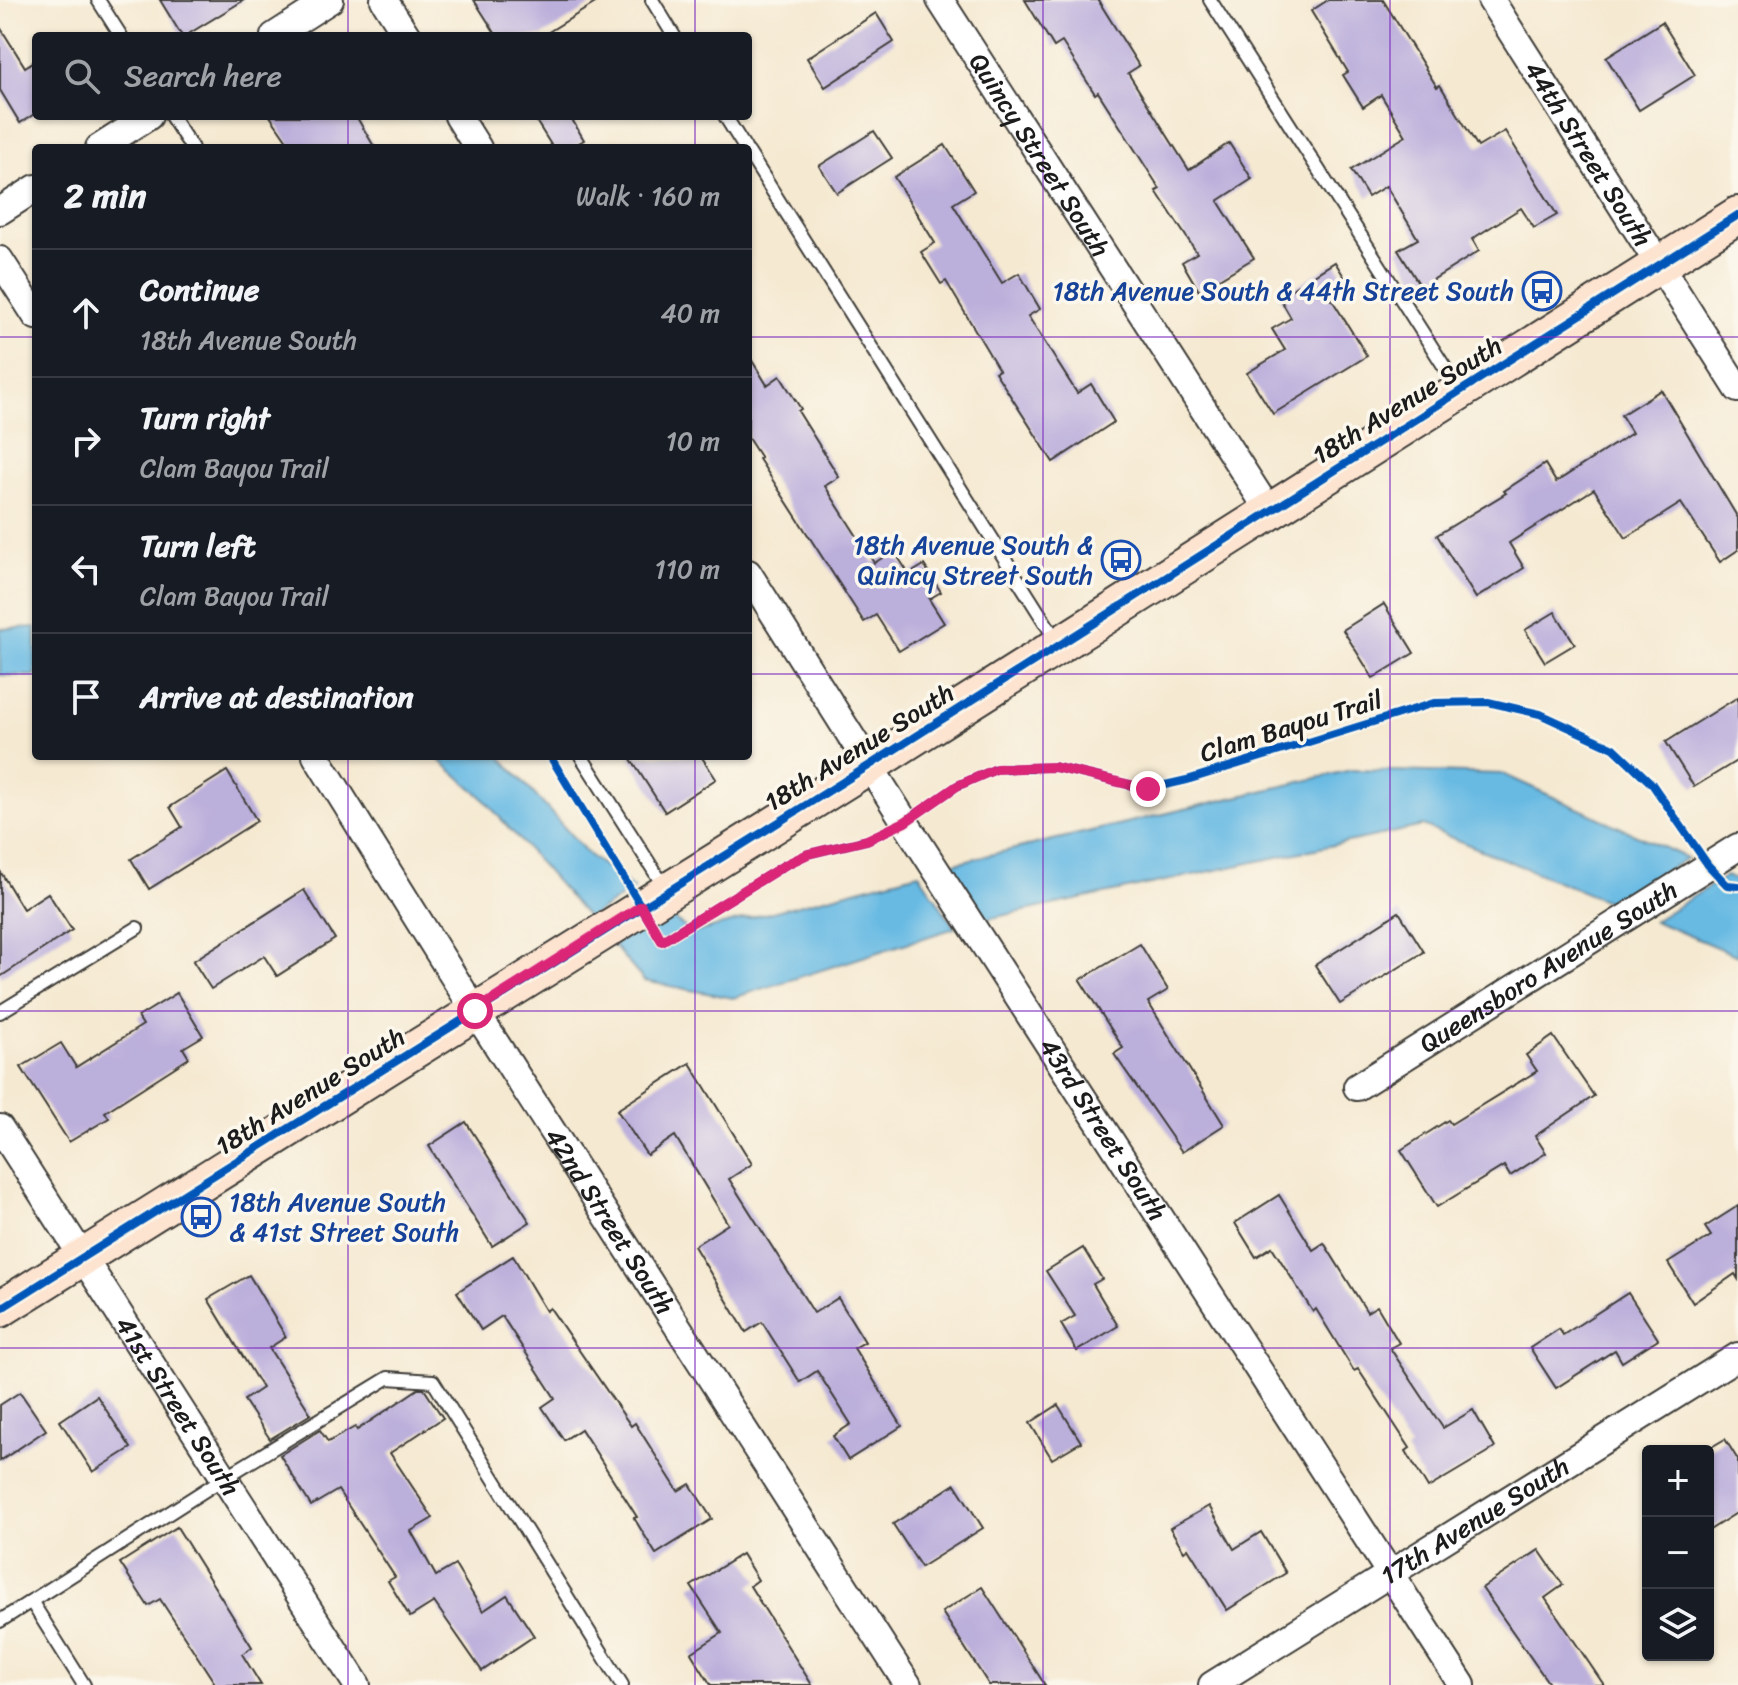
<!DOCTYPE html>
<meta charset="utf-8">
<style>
body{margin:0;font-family:Sriracha,sans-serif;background:#20242c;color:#f1f3f6}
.controls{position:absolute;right:24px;bottom:24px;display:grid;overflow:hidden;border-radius:8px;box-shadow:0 2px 6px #0004}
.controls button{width:72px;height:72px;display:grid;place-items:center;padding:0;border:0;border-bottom:2px solid #363941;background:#171b24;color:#f1f3f6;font:40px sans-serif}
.stop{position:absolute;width:24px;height:24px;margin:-18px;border:6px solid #db2777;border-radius:50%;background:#fff}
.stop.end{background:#db2777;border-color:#fff;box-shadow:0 2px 8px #0008}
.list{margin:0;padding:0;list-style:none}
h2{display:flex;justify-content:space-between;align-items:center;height:104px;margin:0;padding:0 32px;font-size:34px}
h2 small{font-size:26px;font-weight:400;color:#9ea1a6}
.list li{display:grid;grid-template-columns:52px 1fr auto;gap:24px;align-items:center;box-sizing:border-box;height:128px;padding:0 32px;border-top:2px solid #363941}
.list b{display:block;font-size:30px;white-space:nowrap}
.list p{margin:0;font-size:26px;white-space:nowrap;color:#9ea1a6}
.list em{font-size:26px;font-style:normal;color:#9ea1a6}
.icon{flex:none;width:44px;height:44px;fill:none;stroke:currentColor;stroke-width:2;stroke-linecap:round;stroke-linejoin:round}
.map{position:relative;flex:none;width:1738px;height:1685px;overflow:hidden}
.search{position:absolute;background:#171b24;box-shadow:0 2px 6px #0004;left:32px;top:32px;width:720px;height:88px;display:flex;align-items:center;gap:20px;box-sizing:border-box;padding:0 28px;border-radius:8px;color:#9ea1a6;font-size:30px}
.panel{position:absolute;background:#171b24;box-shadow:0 2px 6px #0004;left:32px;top:144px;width:720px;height:616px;border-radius:8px}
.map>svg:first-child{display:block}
</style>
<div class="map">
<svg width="1738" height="1685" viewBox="0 0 1738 1685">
<rect width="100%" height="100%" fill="#fbf7ec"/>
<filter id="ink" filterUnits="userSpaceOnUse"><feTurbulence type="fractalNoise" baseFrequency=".0125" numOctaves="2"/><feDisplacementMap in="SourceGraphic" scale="16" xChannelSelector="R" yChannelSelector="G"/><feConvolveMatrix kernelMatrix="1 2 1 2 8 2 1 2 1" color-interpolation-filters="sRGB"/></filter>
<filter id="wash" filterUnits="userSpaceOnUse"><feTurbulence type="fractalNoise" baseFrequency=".006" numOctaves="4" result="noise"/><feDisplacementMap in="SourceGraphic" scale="32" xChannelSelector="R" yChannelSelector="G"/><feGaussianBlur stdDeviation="1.8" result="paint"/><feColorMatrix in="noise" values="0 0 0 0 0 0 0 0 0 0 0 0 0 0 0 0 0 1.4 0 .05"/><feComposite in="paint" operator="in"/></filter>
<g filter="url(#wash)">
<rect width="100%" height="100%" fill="#f5e9d1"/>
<g fill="#67bae3" stroke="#426b80" stroke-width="2">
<path d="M36 627V676L0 675V629Z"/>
<path d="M435 756H500L589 855 634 889 588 918 481 796Z"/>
<path d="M1351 770 1503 774 1687 858 1613 904 1423 826 987 919 951 864Z"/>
<path d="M919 873 955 928 733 998 644 981 613 945 665 913 693 933Z"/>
<path d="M1726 876 1738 881V956L1654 921Z"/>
</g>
<g id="blocks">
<g fill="#bbafdb">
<path d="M160 0H244L185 36H182Z"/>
<path d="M474 0H600L542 36H497Z"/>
<path d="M1025 0H1098L1139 66 1128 73 1189 170 1229 143 1252 179 1218 201 1254 258 1199 291 1182 262 1197 253 1156 191 1160 189 1098 92 1095 94 1062 42 1054 47Z"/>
<path d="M1328 0H1383L1437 87 1440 85 1478 147 1505 131 1557 215 1534 228 1521 208 1472 239 1479 251 1421 287 1398 250 1418 239 1386 186 1368 197 1351 170 1406 136 1381 95 1363 107 1343 75 1348 72 1311 11Z"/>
<path d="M876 13 894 42 825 87 807 58Z"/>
<path d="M1662 22 1695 75 1639 110 1606 57Z"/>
<path d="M0 27 25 67 36 60V113L20 123 0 90Z"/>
<path d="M270 116H356L375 148H292Z"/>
<path d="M533 116H570L584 140 570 148H553Z"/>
<path d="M874 131 892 158 837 193 819 166Z"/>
<path d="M945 145 974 191 953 204 1002 283 1019 273 1040 309 1028 316 1077 393 1091 384 1114 422 1053 462 995 372 999 370 946 281 941 284 921 252 935 243 894 177Z"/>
<path d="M1335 262 1348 283 1329 295 1367 356 1273 414 1247 373 1285 350 1272 329 1291 318 1279 297Z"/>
<path d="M748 354 767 385 780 376 801 409 798 411 839 477 825 486 874 563 894 551 909 574 924 565 941 592 929 599 944 623 899 651 876 615 864 622 759 459 761 458 748 438Z"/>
<path d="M1661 390 1738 518V550L1720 562 1681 503 1626 538 1594 489 1509 543 1524 568 1476 598 1437 535 1506 493 1504 491 1545 464 1556 482 1632 433 1621 415Z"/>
<path d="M1384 604 1414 653 1373 678 1343 630Z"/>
<path d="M1555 612 1575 644 1545 662 1525 630Z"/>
<path d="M1738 697V760L1694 787 1666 742Z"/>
<path d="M629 756H701L716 779 665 812Z"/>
<path d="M227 771 257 821 149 889 131 859 182 827 170 807Z"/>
<path d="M0 871 23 909 48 893 72 930 0 977Z"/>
<path d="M304 890 335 939 277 976 264 956 211 989 193 961Z"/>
<path d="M1399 912 1424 952 1340 1004 1315 965Z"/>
<path d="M1140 944 1168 990 1148 1002 1224 1125 1182 1152 1114 1054 1123 1048 1080 980Z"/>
<path d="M177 993 203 1036 183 1048 189 1058 105 1112 109 1118 69 1142 21 1067 61 1043 76 1067 143 1025 138 1017Z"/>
<path d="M1553 1036 1594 1096 1535 1136 1546 1153 1510 1176 1504 1166 1437 1207 1401 1150 1448 1120 1451 1124 1537 1071 1526 1055Z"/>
<path d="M690 1063 752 1164 729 1179 814 1313 838 1298 865 1342 854 1348 902 1426 848 1460 833 1436 851 1424 817 1371 800 1382 762 1322 746 1332 694 1246 728 1224 675 1136 647 1155 617 1110Z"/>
<path d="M466 1122 530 1222 492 1246 429 1146Z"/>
<path d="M1279 1195 1313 1250 1324 1243 1367 1312 1377 1306 1399 1343 1390 1348 1443 1428 1473 1410 1495 1448 1428 1488 1406 1451 1410 1448 1358 1369 1354 1371 1316 1309 1313 1312 1272 1247 1256 1257 1235 1223Z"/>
<path d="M1738 1206V1279L1735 1274 1693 1303 1668 1263 1711 1236 1705 1227Z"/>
<path d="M1083 1248 1102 1279 1093 1284 1118 1326 1077 1351 1061 1324 1075 1316 1046 1271Z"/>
<path d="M513 1256 546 1311 550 1308 631 1426 635 1423 678 1491 690 1484 712 1519 656 1554 634 1518 637 1517 581 1429 564 1440 542 1407 555 1398 502 1316 481 1330 457 1292Z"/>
<path d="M249 1275 286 1337 269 1348 311 1414 270 1439 244 1400 262 1388 208 1299Z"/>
<path d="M1628 1293 1658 1339 1622 1362 1615 1350 1556 1388 1530 1348 1559 1329 1563 1335Z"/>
<path d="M418 1389H424L443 1418 390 1453 433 1518 411 1531 436 1576 455 1565 483 1611 507 1595 534 1636 482 1671 434 1602 410 1617 388 1581 395 1577 338 1490 311 1506 280 1455 320 1430 328 1442 355 1427 357 1430Z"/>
<path d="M20 1392 46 1430 0 1461V1405Z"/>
<path d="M97 1396 131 1448 93 1472 60 1421Z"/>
<path d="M1058 1405 1081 1442 1052 1459 1030 1423Z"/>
<path d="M1725 1439 1738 1460V1512L1708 1531V1449Z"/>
<path d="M955 1484 983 1528 921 1567 893 1524Z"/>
<path d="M1209 1506 1234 1549 1261 1532 1286 1573 1227 1610 1188 1548 1184 1551 1170 1528Z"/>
<path d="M177 1527 252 1647 242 1654 261 1685H216L160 1599 148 1606 120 1563Z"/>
<path d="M1539 1550 1563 1585 1545 1598 1604 1685H1550L1482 1588Z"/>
<path d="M742 1554 758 1580 750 1586 812 1685H711L691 1653 722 1633 691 1586Z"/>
<path d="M982 1587 1045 1685H989L942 1612Z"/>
</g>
</g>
</g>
<g filter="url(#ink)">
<use href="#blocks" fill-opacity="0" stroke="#3d3b37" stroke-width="2"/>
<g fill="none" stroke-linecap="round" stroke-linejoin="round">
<defs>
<g id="lane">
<path d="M98 0 121 36"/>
<path d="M652 0 674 36"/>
<path d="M1210 0 1458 388"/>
<path d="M171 116 192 148"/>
<path d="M725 116 745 148"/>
<path d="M748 152 1058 643"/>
<path d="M581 756 665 888"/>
<path d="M0 1012 137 928"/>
<path d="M31 1601 84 1685"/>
<path d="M0 1621 224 1478 388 1378 433 1381 622 1685"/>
</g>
<g id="street">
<path d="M384 0 407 36"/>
<path id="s1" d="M940 0 1269 511"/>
<path id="s2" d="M1491 0 1738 389"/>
<path d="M274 36 330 0"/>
<path d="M458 116 478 148"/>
<path d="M99 148 149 116"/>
<path d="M0 211 36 188"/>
<path d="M0 260 36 316"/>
<path id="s3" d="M748 573 905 822 1462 1685"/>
<path id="s4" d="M316 756 475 1011 908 1685"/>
<path id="s5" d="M1357 1087 1738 847"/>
<path id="s6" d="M0 1128 357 1685"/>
<path id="s7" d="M1212 1685 1738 1356"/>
</g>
<path id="secondary" d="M0 1309 870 765 1738 215"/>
</defs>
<use href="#lane" stroke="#3d3b37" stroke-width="16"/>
<use href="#street" stroke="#3d3b37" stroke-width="30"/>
<use href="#secondary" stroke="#3d3b37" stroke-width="40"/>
<use href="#lane" stroke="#fff" stroke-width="12"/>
<use href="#street" stroke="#fff" stroke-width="26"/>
<use href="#secondary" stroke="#fde4d1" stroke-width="36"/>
<defs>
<g id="cycleway">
<path d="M550 756 662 941 785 865 808 854 867 840 905 822 957 786 996 769 1054 767 1148 789 1187 780 1434 703 1488 702 1540 714 1614 748 1652 784 1708 865 1727 885 1738 886"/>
<path d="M0 1309 870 765 1738 215"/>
</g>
</defs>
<use href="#cycleway" stroke="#fbf7ec" stroke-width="13"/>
<use href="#cycleway" stroke="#0057b8" stroke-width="8"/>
</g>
</g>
<g fill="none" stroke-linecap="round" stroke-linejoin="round" filter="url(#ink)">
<path stroke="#db2777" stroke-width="10" d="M475 1011 641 906 662 941 785 865 808 854 867 840 905 822 957 786 996 769 1054 767 1148 789"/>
</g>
<path fill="none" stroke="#7b2cbf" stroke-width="2" stroke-opacity="0.55" d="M348 0V36M695 0V36M1043 0V1685M1390 0V1685M348 116V148M695 116V148M0 337H36M748 337H1738M0 674H36M748 674H1738M348 756V1685M695 756V1685M0 1011H1738M0 1348H1738"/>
<defs>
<symbol id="bus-ring" viewBox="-11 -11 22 22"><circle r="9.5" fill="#fbf7ec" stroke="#1a4fb4" stroke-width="1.5"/><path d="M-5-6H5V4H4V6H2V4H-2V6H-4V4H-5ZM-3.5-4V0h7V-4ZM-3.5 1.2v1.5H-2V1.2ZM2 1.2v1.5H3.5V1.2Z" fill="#1a4fb4"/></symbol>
</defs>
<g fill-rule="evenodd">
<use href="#bus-ring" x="1520" y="269" width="44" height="44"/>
<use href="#bus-ring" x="1099" y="538" width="44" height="44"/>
<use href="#bus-ring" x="179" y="1195" width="44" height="44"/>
</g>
<g text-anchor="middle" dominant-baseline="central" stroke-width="7" stroke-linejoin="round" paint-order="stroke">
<g font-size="26" fill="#1c1c1c" stroke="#fbf7ec">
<text stroke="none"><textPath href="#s2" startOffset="182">44th Street South</textPath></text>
<text stroke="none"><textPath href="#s1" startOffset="184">Quincy Street South</textPath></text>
<text transform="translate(1407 400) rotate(-32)">18th Avenue South</text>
<text transform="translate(1291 726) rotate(-17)">Clam Bayou Trail</text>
<text transform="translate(859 747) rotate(-32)">18th Avenue South</text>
<text stroke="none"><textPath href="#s5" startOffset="226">Queensboro Avenue South</textPath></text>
<text transform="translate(310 1091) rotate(-32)">18th Avenue South</text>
<text stroke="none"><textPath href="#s3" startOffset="660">43rd Street South</textPath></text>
<text stroke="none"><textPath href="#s4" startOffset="550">42nd Street South</textPath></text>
<text stroke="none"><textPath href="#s6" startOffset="330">41st Street South</textPath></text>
<text stroke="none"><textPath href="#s7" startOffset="310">17th Avenue South</textPath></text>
</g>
<g font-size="26" fill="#164399" stroke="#fbf7ec" text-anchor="end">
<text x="1514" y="291">18th Avenue South &amp; 44th Street South</text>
<text x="1093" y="545">18th Avenue South &amp;<tspan x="1093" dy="30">Quincy Street South</tspan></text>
<text x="229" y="1202" text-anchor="start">18th Avenue South<tspan x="229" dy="30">&amp; 41st Street South</tspan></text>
</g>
</g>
</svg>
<div class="controls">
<button>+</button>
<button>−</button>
<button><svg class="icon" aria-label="layers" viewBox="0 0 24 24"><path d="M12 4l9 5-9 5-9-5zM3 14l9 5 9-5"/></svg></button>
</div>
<div class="stop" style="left:475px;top:1011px"></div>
<div class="stop end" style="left:1148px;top:789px"></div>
<div class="search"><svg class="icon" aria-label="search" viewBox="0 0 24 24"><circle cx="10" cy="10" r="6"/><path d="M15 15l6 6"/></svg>Search here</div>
<section class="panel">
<h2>2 min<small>Walk · 160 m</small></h2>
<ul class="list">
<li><svg class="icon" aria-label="ahead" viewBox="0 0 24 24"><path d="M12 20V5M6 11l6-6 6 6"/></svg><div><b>Continue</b><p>18th Avenue South</p></div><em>40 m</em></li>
<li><svg class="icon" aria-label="right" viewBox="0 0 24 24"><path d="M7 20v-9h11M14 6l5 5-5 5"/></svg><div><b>Turn right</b><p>Clam Bayou Trail</p></div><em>10 m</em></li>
<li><svg class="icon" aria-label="left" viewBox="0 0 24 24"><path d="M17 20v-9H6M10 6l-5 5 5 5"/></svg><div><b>Turn left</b><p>Clam Bayou Trail</p></div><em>110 m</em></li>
<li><svg class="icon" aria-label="arrive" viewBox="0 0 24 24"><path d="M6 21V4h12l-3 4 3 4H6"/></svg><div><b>Arrive at destination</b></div></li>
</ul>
</section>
</div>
